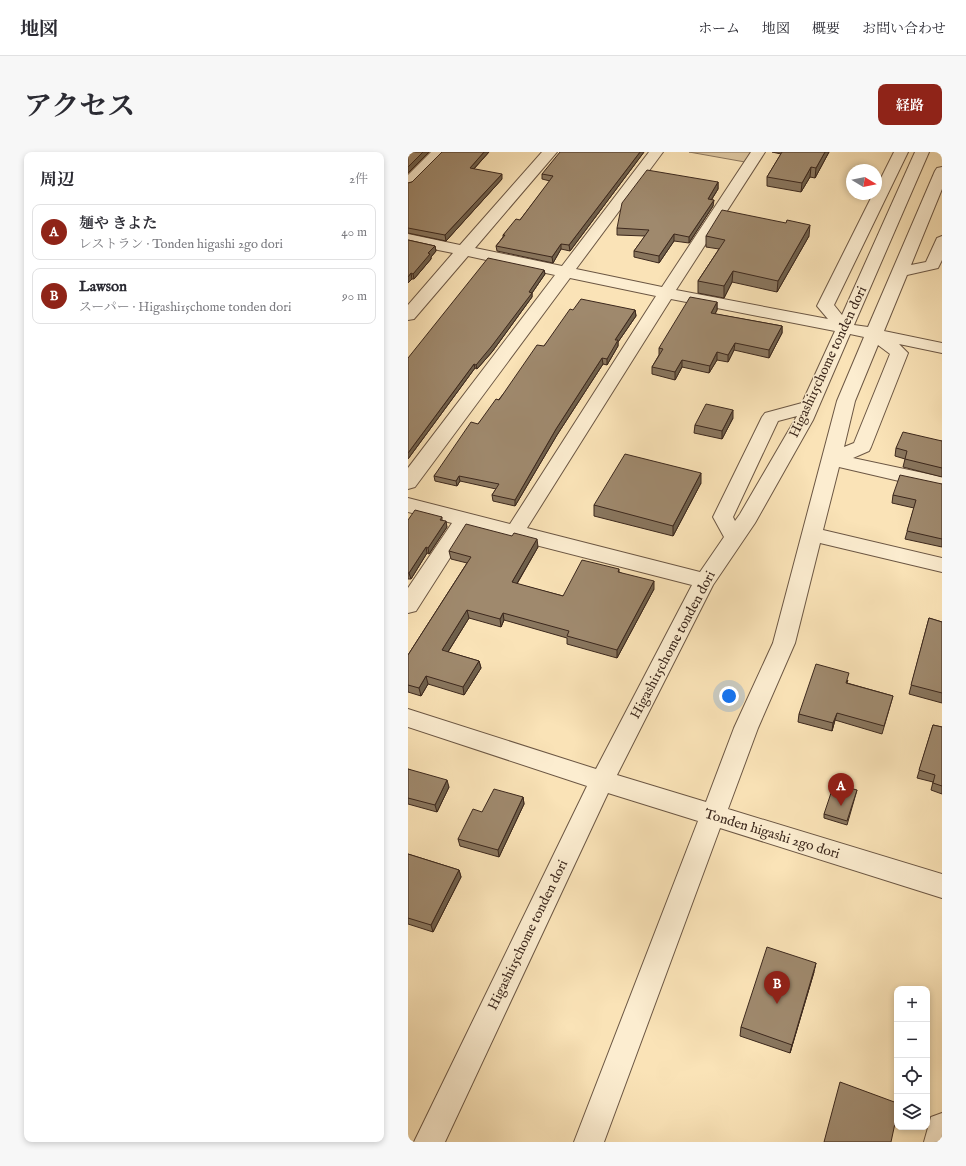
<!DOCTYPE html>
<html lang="ja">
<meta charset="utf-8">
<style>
body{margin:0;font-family:"IM FELL English","Noto Serif JP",serif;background:#f7f7f7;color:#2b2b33}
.controls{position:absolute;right:12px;bottom:12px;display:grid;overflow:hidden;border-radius:8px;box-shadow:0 2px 6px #0003}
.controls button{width:36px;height:36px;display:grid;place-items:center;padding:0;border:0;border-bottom:1px solid #e1e1e2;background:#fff;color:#2b2b33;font:20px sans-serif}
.compass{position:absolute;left:438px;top:12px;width:36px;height:36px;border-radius:50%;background:#fff;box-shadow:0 2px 6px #0003;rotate:100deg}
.you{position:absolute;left:321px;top:544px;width:14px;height:14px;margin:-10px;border:3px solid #fff;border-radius:50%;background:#1a73e8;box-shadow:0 0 0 6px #1a73e833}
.badge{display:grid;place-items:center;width:26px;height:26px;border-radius:50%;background:#8f2418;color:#fff;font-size:13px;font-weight:700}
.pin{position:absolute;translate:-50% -33px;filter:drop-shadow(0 1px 2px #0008)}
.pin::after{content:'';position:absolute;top:21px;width:14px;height:12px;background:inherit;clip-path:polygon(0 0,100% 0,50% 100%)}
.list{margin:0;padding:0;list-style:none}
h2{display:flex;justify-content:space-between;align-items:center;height:52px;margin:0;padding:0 16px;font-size:17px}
h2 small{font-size:13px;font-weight:400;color:#7c7c81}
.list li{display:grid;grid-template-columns:26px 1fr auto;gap:12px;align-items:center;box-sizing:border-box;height:56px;margin:0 8px 8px;padding:0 8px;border:1px solid #e1e1e2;border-radius:8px}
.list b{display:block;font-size:15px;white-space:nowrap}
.list p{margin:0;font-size:13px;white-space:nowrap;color:#7c7c81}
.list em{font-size:13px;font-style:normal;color:#7c7c81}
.icon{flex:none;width:22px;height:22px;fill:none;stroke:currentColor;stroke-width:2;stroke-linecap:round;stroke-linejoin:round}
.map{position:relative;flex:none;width:534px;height:990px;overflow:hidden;border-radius:8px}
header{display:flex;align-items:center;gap:24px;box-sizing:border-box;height:56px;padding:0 20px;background:#fff;border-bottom:1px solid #e1e1e2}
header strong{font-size:19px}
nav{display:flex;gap:22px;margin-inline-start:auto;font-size:14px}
.intro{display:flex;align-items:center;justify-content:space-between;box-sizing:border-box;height:96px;padding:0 24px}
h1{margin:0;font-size:28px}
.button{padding:10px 18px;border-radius:8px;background:#8f2418;color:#fff;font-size:14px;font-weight:700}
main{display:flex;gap:24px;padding:0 24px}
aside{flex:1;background:#fff;border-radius:8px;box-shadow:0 2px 6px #0003}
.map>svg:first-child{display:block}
</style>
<header>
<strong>地図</strong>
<nav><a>ホーム</a><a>地図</a><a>概要</a><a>お問い合わせ</a></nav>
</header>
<div class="intro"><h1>アクセス</h1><a class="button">経路</a></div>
<main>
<aside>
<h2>周辺<small>2件</small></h2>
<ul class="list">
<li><span class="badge">A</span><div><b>麺や きよた</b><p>レストラン · Tonden higashi 2go dori</p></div><em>40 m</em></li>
<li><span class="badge">B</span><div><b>Lawson</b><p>スーパー · Higashi15chome tonden dori</p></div><em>90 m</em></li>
</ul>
</aside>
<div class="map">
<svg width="534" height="990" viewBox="0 0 534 990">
<rect width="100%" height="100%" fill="#fae3b7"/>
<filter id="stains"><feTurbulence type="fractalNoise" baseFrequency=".005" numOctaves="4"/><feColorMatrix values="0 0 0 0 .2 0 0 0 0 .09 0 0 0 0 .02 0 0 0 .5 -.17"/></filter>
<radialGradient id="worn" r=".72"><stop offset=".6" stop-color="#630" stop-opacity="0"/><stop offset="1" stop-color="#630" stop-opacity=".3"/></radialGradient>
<path fill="#dac39d" stroke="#8b765d" d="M281 0H343L337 10Z"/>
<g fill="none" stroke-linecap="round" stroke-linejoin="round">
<defs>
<g id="minor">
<path d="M23 0H38L5 34 0 35V23Z"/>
<path d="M134 0H149L67 96 154 114 241 0H255L168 117 254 135 343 0H357L268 138 420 167 409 154 465 42H468V36L486 0H500L426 153 434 163 507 0H521L446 173 460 175 527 19 529 16 534 15V37L503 113 518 110 529 86 534 84V108L530 116 499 123 476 179 534 191V201L491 192 500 201 463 295 461 299 445 306 534 325V339L431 315 415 378 534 406V420L412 391 387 491 350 576 320 657 534 722V746L312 676 196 990H166L290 669 200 641 37 990H6L179 634 0 575V557L188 617 284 433 61 376 8 459 0 461V436L44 371 0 360V346L102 372 248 144 162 126 7 335 0 337V316L147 123 60 104 6 167 0 168V153L45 101 0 92V82L52 93ZM263 147 427 179 394 251 357 261 354 265 305 365 316 385 292 420 119 376ZM442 182 456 185 429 249 365 491 326 576 298 650 209 623 305 433 347 371 405 268ZM470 193 482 202 446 291 436 295 447 249ZM389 264 332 362 327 369 325 365 370 269Z"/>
<path d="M534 961V990H516L523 965Z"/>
</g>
</defs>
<use href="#minor" stroke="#6c5744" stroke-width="2"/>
<use href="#minor" fill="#fcedd0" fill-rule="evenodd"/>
</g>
<g fill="#89765e" stroke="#3c281d">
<path d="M34 0H81L66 17 94 27 38 89 0 81V31L4 30Z"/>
<path d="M236 0 162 99 153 97 145 111 89 99 88 94 95 85V83L112 68 142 29 134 27V22Z"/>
<path d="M364 0H421L407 26 402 25 393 40 359 34V25L373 2Z"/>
<path d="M310 30V37L304 47 305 54 281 91 266 89 251 111 226 105V99L237 84 209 83V76Z"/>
<path d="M298 84H401L369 140 324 130 316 146 290 141V129L311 97 298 95Z"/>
<path d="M0 88 27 94 28 99 23 105V107L6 127H4L0 131Z"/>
<path d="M136 118 137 122 124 141V145L84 200 69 217 67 216 0 307V206Z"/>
<path d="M309 150V158L307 162 374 174V181L361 206 326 198 320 210 309 208 301 221 274 215 267 228 244 222V215L251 203V196Z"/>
<path d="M165 158H227L228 164 210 190V194L199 213 195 212 149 283 107 354 85 349 84 343 88 337 52 329 49 334 27 329 26 324 136 194Z"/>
<path d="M325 266 314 287 286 281 287 273Z"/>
<path d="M534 289V325L495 315 497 307 487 304 488 296Z"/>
<path d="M293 331 265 384 186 364V353Z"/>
<path d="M534 332V395L497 387 506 356 484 351 485 343Z"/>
<path d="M34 365V368L39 375 21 402 19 401 3 427H0V368Z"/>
<path d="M130 395 109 432 155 444 211 417V420L246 437 209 506 159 492V486L96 468 93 475 61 466 40 500 71 509 73 516 56 543 20 532 13 544 0 540V503L59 411 43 407 41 399Z"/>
<path d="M521 466 534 470V551L501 542Z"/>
<path d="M440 528 439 531 485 544 474 582 427 568 424 579 390 570 391 562Z"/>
<path d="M525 573 534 575V642L523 638 525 630 509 626Z"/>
<path d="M0 617 41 635 29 660 0 652Z"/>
<path d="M449 638 439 673 416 666V662Z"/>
<path d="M115 645 116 652 91 705 52 694 50 687 74 660Z"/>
<path d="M0 702 51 718 53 725 25 780 0 772Z"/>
<path d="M406 820 382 901 332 884 333 875Z"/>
</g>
<g fill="#6f604c" stroke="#3c281d">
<path d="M15 0H21L0 21V15Z"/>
<path d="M76 0H81L62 21V16Z"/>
<path d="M232 0H236L162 99 161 93Z"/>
<path d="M417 0H421L407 26 408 16Z"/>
<path d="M403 15 402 25 393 40 394 31Z"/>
<path d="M94 22V27L38 89 37 83Z"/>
<path d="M310 30V37L300 53V47Z"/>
<path d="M306 48 305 54 281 91V85Z"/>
<path d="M402 73 401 84 369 140 370 129Z"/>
<path d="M266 82V89L251 111V104Z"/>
<path d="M153 92V97L145 111 144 105Z"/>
<path d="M27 94 28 99 23 105V107L6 127 5 122 20 101Z"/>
<path d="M136 118 137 122 124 141V145L84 200 69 217 68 213Z"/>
<path d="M325 119 324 130 316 146V134Z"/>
<path d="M3 121 4 127 0 131V125Z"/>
<path d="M309 150V158L303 169V161Z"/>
<path d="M227 158 228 164 210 190V194L199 213V207L207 188Z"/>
<path d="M374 174V181L361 206V198Z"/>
<path d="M327 191 326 198 320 210V203Z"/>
<path d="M309 200V208L301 221 302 214Z"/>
<path d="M194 206 195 212 149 283 107 354V348L148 277Z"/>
<path d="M274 208V215L267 228V220Z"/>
<path d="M66 212 67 216 0 307V301Z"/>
<path d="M325 258V266L314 287V279Z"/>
<path d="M293 321V331L265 384V374Z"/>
<path d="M51 324 52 329 49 334 48 329Z"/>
<path d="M38 369 39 375 21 402 20 396Z"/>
<path d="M129 387 130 395 105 438 104 430Z"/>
<path d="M18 395 19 401 3 427 1 421Z"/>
<path d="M246 429V437L209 506V498Z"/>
<path d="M59 458 61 466 36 506 34 498Z"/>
<path d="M95 461 96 468 93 475 92 467Z"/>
<path d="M71 509 73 516 56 543 55 535Z"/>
<path d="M18 524 20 532 13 544 11 536Z"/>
<path d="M429 561 427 568 424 579 425 571Z"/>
<path d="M39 628 41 635 29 660 27 653Z"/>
<path d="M115 645 116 652 91 705 90 698Z"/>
<path d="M51 718 53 725 25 780 23 773Z"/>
<path d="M408 811 406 820 382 901 384 893Z"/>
</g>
<g fill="#9f896d" stroke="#3c281d">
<path d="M0 0H15L0 15Z"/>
<path d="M34 0H76L62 16 94 22 37 83 0 76V31L4 30Z"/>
<path d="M152 0H232L161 93 153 92 144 105 88 94 97 83H95L108 67 112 68 145 24 134 22Z"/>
<path d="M374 0H417L408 16 403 15 394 31 359 25Z"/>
<path d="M239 18 310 30 300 47 306 48 281 85 266 82 251 104 226 99 241 78 209 76 214 51Z"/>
<path d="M314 58 378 71 379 68 402 73 370 129 325 119 316 134 290 129 317 88 298 84Z"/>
<path d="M0 88 27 94 20 101 22 102 5 122 3 121 0 125Z"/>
<path d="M80 106 136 118 121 140 124 141 83 195 68 213 66 212 0 301V206Z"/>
<path d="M282 145 309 150 303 161 374 174 361 198 327 191 320 203 309 200 302 214 274 208 267 220 244 215 255 197 251 196Z"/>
<path d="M173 147 227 158 207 188H210L199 207 194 206 148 277 107 348 84 343 91 332 51 324 48 329 26 324 63 270 70 272 88 247 91 248 129 193 136 194 162 157 165 158Z"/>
<path d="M298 252 325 258 314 279 287 273Z"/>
<path d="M495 280 534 289V316L497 307 499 299 488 296Z"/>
<path d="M217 302 293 321 265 374 186 353Z"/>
<path d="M492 323 534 332V387L499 379 508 348 485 343Z"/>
<path d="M7 358 34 365 32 368 38 369 20 396 18 395 1 421H0V368Z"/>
<path d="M58 372 104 384 106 381 129 387 104 430 155 444 174 408 211 417 210 420 246 429 209 498 159 484 161 479 95 461 92 467 59 458 34 498 71 509 55 535 18 524 11 536 0 533V503L63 405 41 399Z"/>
<path d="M521 466 534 470V541L503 533Z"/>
<path d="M408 512 441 521 438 531 485 544 476 574 429 561 425 571 391 562Z"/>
<path d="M525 573 534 575V634L525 631 527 623 511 618Z"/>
<path d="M0 617 39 628 27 653 0 646Z"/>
<path d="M426 632 449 638 439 669 416 662Z"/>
<path d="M86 637 115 645 90 698 50 687 65 657 74 660Z"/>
<path d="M0 702 51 718 23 773 0 766Z"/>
<path d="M359 795 408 811 384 893 333 875Z"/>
<path d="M432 930 489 951V962L483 990H416Z"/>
</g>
<g text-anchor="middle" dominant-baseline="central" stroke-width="3" stroke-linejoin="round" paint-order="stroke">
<g font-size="14" fill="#3c281d" stroke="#fcedd0">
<text transform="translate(420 210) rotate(-65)">Higashi15chome tonden dori</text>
<text transform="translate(265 493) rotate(-62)">Higashi15chome tonden dori</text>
<text transform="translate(364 682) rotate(17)">Tonden higashi 2go dori</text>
<text transform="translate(120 783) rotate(-64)">Higashi15chome tonden dori</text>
</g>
</g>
<rect width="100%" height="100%" filter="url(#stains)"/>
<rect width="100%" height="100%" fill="url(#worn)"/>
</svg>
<div class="controls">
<button>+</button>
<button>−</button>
<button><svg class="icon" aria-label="locate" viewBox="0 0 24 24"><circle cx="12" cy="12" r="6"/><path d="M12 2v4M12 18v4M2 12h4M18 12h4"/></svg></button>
<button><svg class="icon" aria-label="layers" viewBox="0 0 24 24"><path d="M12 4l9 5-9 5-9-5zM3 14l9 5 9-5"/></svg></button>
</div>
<svg class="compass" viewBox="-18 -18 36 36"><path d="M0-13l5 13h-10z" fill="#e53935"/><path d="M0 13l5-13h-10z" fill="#7c7c81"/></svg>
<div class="you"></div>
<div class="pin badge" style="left:433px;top:654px">A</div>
<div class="pin badge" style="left:369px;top:852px">B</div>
</div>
</main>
